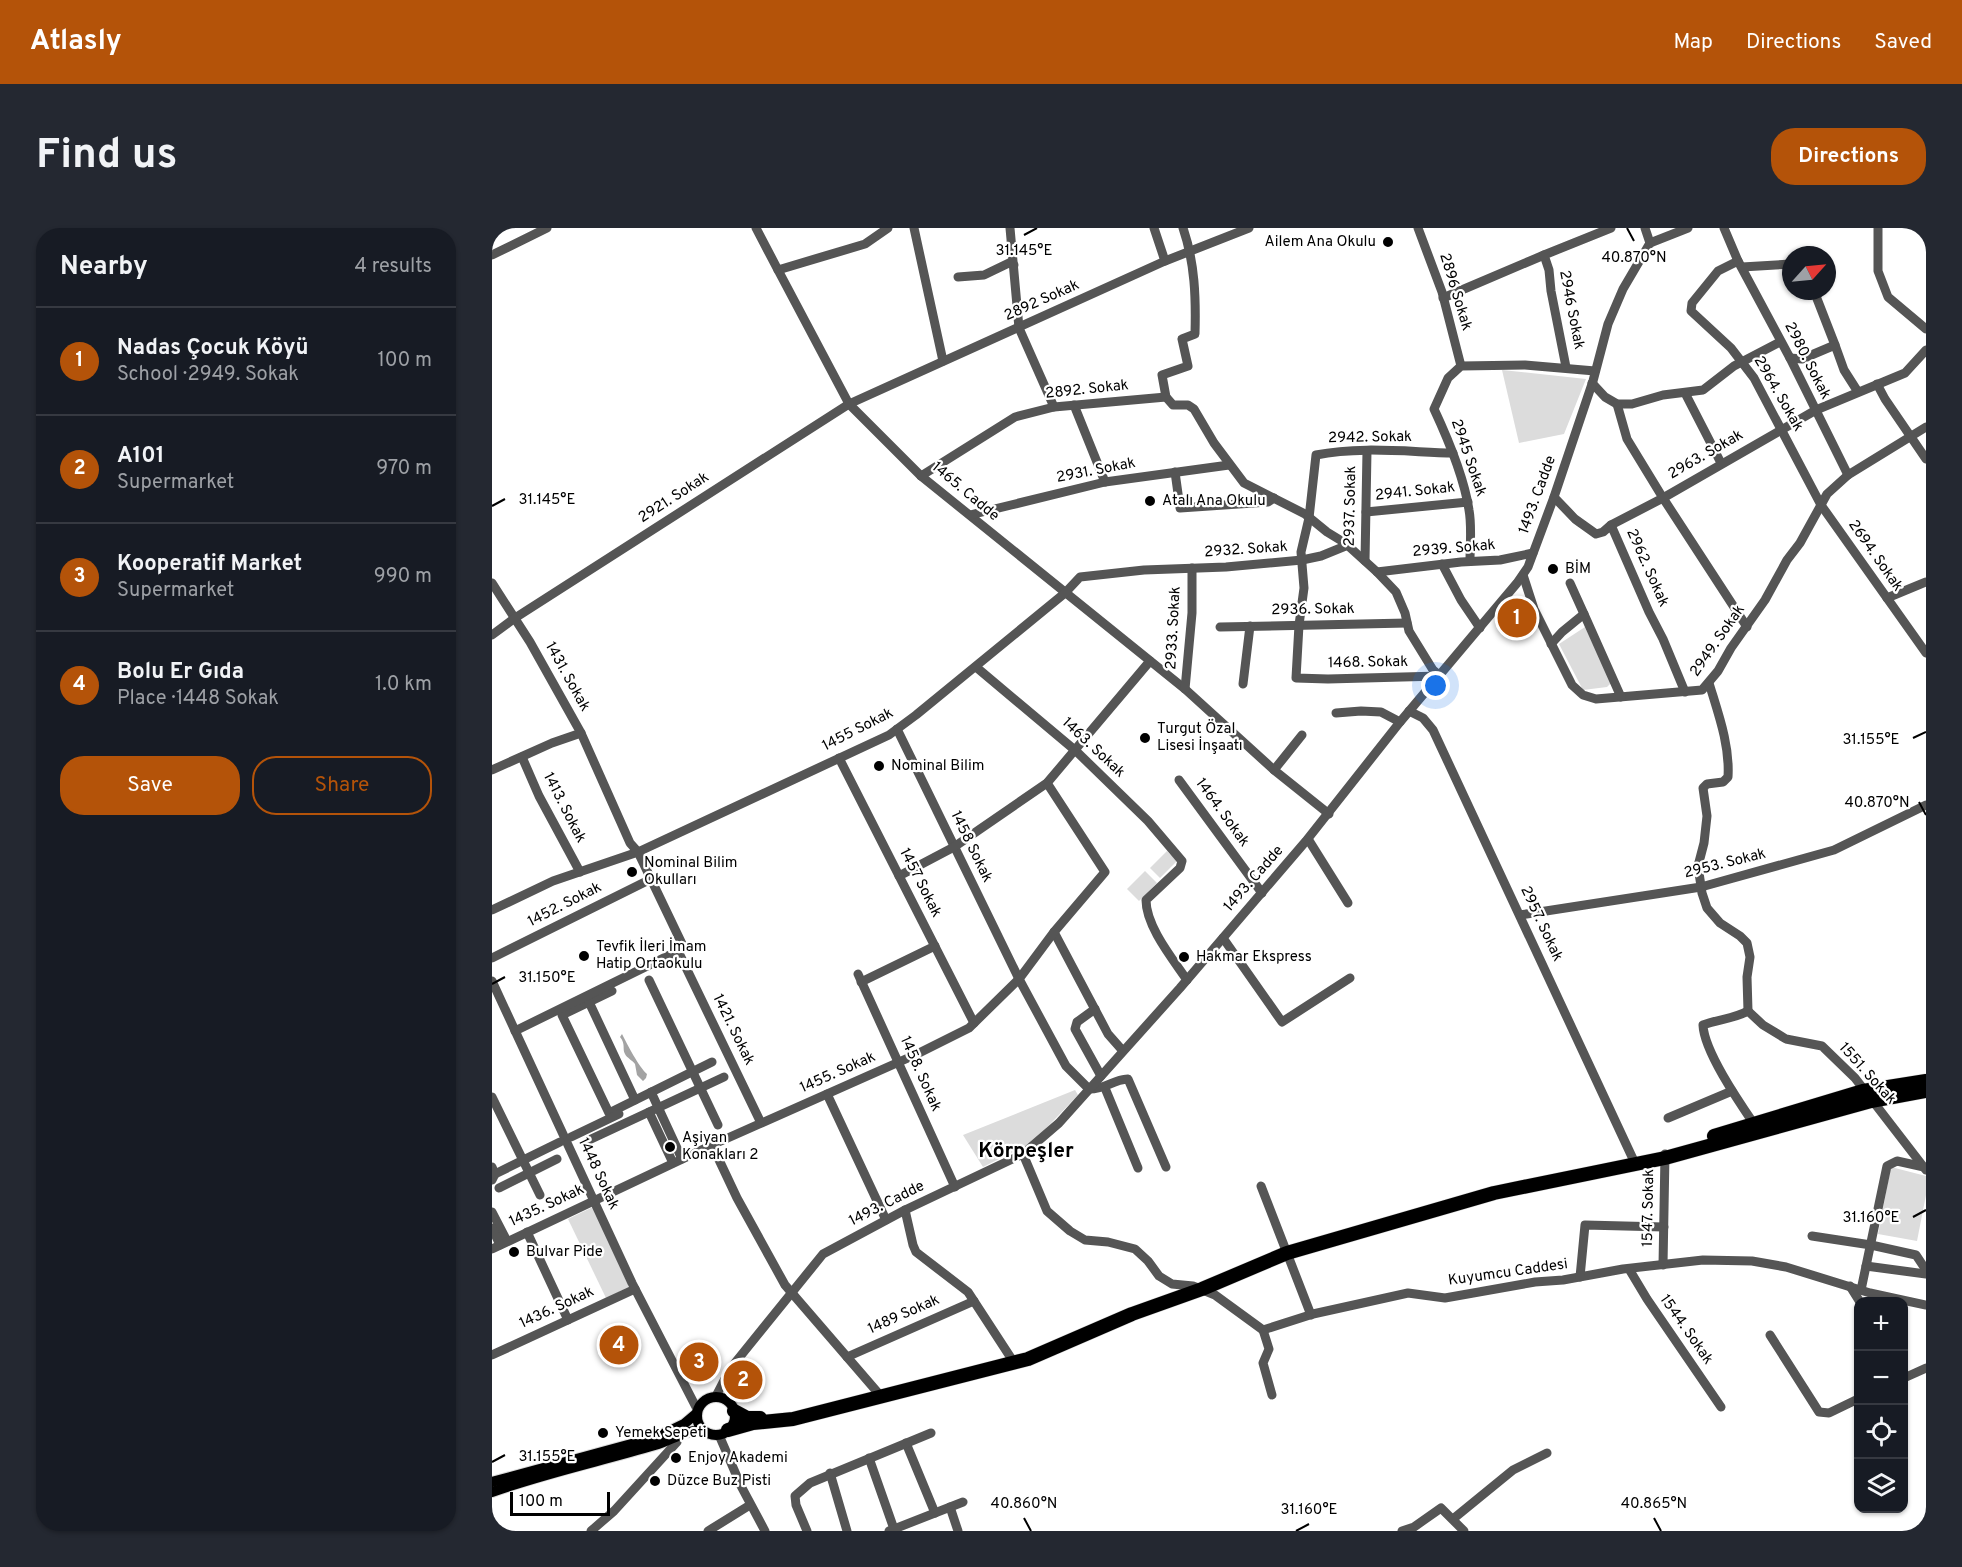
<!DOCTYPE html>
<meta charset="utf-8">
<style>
body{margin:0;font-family:Overpass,sans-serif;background:#242831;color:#f1f3f6}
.controls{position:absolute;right:18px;bottom:18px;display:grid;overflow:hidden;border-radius:12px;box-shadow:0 2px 4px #0004}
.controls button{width:54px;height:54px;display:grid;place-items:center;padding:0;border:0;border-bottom:2px solid #363941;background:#171b24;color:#f1f3f6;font:30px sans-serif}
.compass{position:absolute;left:1290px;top:18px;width:54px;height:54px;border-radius:50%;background:#171b24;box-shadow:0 2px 4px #0004;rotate:63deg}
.scale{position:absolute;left:18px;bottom:15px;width:100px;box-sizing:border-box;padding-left:6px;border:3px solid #000;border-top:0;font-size:16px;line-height:21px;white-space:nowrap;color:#000;-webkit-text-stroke:4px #fff;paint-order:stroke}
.you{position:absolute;left:944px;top:458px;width:21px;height:21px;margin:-15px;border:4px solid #fff;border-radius:50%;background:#1a73e8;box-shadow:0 0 0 9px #1a73e833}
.badge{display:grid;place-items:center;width:39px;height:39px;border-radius:50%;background:#b45309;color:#fff;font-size:20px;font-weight:700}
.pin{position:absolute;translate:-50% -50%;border:3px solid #fff;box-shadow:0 2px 6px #0006}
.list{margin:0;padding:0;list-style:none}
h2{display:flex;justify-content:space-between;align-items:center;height:78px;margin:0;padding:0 24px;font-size:26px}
h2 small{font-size:20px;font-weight:400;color:#9ea1a6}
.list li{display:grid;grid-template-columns:39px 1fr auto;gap:18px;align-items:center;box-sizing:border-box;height:108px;padding:0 24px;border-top:2px solid #363941}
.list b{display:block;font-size:22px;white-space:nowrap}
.list p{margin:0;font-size:20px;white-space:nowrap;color:#9ea1a6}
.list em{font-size:20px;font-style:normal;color:#9ea1a6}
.actions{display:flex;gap:12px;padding:18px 24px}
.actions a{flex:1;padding:14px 0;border:2px solid #b45309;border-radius:24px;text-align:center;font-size:21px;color:#b45309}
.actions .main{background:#b45309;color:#fff}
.icon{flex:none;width:33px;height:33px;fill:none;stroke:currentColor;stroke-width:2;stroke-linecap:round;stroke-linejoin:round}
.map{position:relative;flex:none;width:1434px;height:1303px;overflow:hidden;border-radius:24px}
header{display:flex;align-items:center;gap:36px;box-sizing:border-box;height:84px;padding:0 30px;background:#b45309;color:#fff}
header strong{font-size:28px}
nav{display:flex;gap:33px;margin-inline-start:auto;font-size:21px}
.intro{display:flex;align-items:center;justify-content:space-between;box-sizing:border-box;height:144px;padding:0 36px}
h1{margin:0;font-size:42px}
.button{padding:15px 27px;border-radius:24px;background:#b45309;color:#fff;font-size:21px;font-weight:700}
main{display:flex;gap:36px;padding:0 36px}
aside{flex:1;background:#171b24;border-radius:24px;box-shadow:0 2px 4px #0004}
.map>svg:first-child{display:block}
</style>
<header>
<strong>Atlasly</strong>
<nav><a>Map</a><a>Directions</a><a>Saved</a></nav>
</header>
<div class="intro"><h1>Find us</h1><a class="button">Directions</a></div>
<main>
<aside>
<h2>Nearby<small>4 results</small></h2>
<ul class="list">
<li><span class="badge">1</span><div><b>Nadas Çocuk Köyü</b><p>School · 2949. Sokak</p></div><em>100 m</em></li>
<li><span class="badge">2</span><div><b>A101</b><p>Supermarket</p></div><em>970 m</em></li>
<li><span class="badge">3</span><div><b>Kooperatif Market</b><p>Supermarket</p></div><em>990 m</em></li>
<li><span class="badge">4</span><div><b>Bolu Er Gıda</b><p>Place · 1448 Sokak</p></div><em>1.0 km</em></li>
</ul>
<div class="actions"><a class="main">Save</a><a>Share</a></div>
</aside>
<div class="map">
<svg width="1434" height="1303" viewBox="0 0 1434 1303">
<rect width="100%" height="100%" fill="#fff"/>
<g fill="#dcdcdc">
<path d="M1010 142 1094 151 1072 206 1027 215Z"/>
<path d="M1093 399 1119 455 1115 459 1091 462 1067 416Z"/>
<path d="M675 623 685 633 668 650 658 640Z"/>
<path d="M653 643 665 655 647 673 635 661Z"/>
<path d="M583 862 586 867 541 914 491 939 471 907Z"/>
<path d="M1399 939 1434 948V967L1425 1013 1386 1006Z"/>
<path d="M101 979 137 1059 114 1070 76 991Z"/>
</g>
<path fill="#a3a3a3" d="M130 806C135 816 147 839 155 846L154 850 151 853 145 847 143 836C140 832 135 830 133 826 130 821 134 816 128 809Z"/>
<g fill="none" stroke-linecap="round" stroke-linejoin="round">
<defs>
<g id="major">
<circle cx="224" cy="1188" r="19"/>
<path d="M0 1254 165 1209 192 1196 205 1185"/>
<path d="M0 1264C53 1245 109 1233 163 1217 180 1212 193 1202 211 1202"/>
<path d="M0 1302 1 1303"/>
</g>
<g id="highway">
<path d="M1222 908 1371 863 1434 853"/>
<path d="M242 1183 255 1190H268"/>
<path d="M236 1202 261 1195 301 1191 536 1131 640 1086 710 1061 795 1025 1002 965 1173 930 1379 873 1434 863"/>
</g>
</defs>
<use href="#major" stroke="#dbdbdb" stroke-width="12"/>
<use href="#highway" stroke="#dbdbdb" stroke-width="15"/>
<g stroke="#555" stroke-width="9">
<path d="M264 0 286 42"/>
<path d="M396 0 373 16 286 42 357 176 429 248 693 461 782 542"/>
<path d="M422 0 451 133"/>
<path d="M518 0 527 100 562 179"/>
<path d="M662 0 673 33"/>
<path d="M691 0C703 35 704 70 703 106L690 111 696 138 670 147 674 169 681 177H696L702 181 722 215 752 255 813 286 835 304 853 315 885 344 904 364 913 385 917 403 941 442 948 448"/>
<path d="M926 0 950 64 969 138"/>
<path d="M1153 0 1158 15"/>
<path d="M1232 0 1246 33 1298 130 1356 247"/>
<path d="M1386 0V43L1396 69 1434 101"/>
<path d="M1158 15 1196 0"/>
<path d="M0 27 55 0"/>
<path d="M1246 33 1226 43 1200 75 1199 83 1239 120 1262 150 1329 277 1434 425"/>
<path d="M1250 39 1299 36"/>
<path d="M466 49 492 47 519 34 522 37"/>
<path d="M1322 63 1343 117"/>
<path d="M951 70 1052 27"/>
<path d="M1298 130 1310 131 1343 117 1352 142 1366 164"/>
<path d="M1074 139 1059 63 1057 42 1052 27 1119 0"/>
<path d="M1100 155 1113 169 1125 176H1140L1171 167 1211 162 1242 138 1288 114"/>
<path d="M1385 156 1393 171 1434 231"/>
<path d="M1193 165 1229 235"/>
<path d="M1125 176 1135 211 1171 270 1255 399"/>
<path d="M582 177 613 254"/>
<path d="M683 244 688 280 776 274 782 270"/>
<path d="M429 248 523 189 562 179 674 169"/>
<path d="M1062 269 1083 291 1104 306 1111 304 1119 297 1157 384 1171 411 1193 464"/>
<path d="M874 284 976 274"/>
<path d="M478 287 613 254 737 237"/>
<path d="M1119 297 1171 270 1324 182 1413 145 1434 122"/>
<path d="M873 333 875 223"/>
<path d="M978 333C978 317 980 298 977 282 972 249 956 211 942 181L956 150 969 138 1033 137 1103 143"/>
<path d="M950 336 969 372 988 400"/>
<path d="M885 344 969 334 1008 332 1041 325"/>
<path d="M1031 347 1042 381 1080 457 1091 467 1104 471 1210 462 1226 443 1239 420 1273 372 1295 332 1308 315 1335 266 1356 247 1434 199"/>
<path d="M0 355 38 414 89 505 60 515 0 542"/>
<path d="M1078 355 1092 386"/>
<path d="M1395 370 1434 354"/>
<path d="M728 399 915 395"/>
<path d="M0 407 23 390 357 176 673 33 757 0"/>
<path d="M1059 416 1070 404 1092 386 1129 469"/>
<path d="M484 439 584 523 656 593 690 633 688 640 654 672C654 698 680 730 695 752"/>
<path d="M948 448 836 451 804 450 807 397 812 360 809 324 817 290 824 227C868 218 916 224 961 225"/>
<path d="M1217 455C1226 485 1238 517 1236 549L1231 554 1215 556 1211 560 1215 588 1212 615 1206 638 1210 665 1215 680 1228 695 1248 708 1255 715 1258 729 1255 749 1256 783"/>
<path d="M751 456 758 398"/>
<path d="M693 461 700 385V340"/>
<path d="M917 483 931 490 941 502 1141 931"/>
<path d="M844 485 869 483 889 484 908 494"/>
<path d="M405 501 527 751 574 838 597 861C616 861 619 852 636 851L674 939"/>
<path d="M810 507 782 542 837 586"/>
<path d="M30 529 47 568 88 644"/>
<path d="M347 530 482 795"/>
<path d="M687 552 770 665"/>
<path d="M816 611 856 675"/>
<path d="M407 648 462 619 555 555 658 433"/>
<path d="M0 682 61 653 146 624 397 507 424 487 573 365 588 349 652 342 734 339 810 332 829 328 856 317"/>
<path d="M1028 687 1209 659 1342 622 1434 577"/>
<path d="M562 704 616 806 631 823"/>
<path d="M731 710 790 794 858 750"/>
<path d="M186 723 269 895"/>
<path d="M0 730 159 651"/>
<path d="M366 746 463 959"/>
<path d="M157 752 226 897"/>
<path d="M0 753 140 1055 205 1181"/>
<path d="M369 754 443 718"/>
<path d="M120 763 70 787 117 885 220 834"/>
<path d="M97 774 143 872"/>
<path d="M603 781 585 794 583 801 609 848"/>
<path d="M23 803 192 720 146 624 138 615 130 597 89 505"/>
<path d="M613 860 646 940"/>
<path d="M159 864 190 931"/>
<path d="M335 866 394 992"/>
<path d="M0 869 48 967"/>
<path d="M157 884 181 935"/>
<path d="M1176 890 1240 863"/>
<path d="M1262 896C1247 874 1212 823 1211 797 1226 791 1242 791 1256 783L1271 797 1294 811 1330 818 1363 850 1434 942"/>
<path d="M79 909 127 886"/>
<path d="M97 912 232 849"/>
<path d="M220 917 245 970 293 1057 387 1166"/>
<path d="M531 926 555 983 578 1003 593 1012 616 1014 643 1021 656 1033 667 1048 680 1056 701 1058 723 1067 771 1102 821 1086 916 1065 953 1070 1043 1054 1071 1052 1131 1041 1211 1032 1260 1033 1294 1039 1378 1065 1434 1077"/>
<path d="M0 939 3 946 0 952"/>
<path d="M3 946 68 914"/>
<path d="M769 958 819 1087"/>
<path d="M7 960 65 931"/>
<path d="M413 982 421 1017 424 1024 476 1064 519 1130"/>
<path d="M0 984 15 1013"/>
<path d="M0 1000 8 1017"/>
<path d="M35 1004 76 1092"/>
<path d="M1320 1008 1379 1017 1424 1027 1434 1042"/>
<path d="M0 1021 220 917 425 826 477 800 527 751 562 704 613 644 555 555"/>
<path d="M1171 1037 1173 926"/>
<path d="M1374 1038 1434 1046"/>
<path d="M1137 1041 1155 1071 1229 1179"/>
<path d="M1088 1049 1093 997 1172 999"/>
<path d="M1358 1058 1368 1074"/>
<path d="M1369 1062 1395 938 1405 933 1432 939"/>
<path d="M771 1102 777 1121 771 1135 780 1167"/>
<path d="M1278 1107 1327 1184 1337 1185 1366 1171"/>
<path d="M0 1127 143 1061"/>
<path d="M355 1129 482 1073"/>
<path d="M1412 1150 1434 1140"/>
<path d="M224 1168 238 1141 331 1026 413 982 531 926 567 895 688 760 814 613 908 494 1025 355 1036 339 1062 269 1101 153 1116 96 1131 61 1158 15"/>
<path d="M227 1207 249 1258 273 1303"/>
<path d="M414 1215 443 1285"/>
<path d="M377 1230 402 1301"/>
<path d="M338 1245 355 1303"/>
<path d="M458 1279 466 1303"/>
<path d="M961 1291 1021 1242 1055 1225"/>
<path d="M99 1303 122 1283 185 1214 187 1207"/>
<path d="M216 1303 258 1277"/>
<path d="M315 1303 304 1277 303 1268 318 1255 439 1205"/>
<path d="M397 1303 471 1274"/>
<path d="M910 1303 922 1299 949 1280 972 1303"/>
</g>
<use href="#major" stroke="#000" stroke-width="10"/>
<use href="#highway" stroke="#000" stroke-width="14"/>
</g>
<path fill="none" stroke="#000" stroke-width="2" d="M1135 0 1142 13M532 7 545 0M0 278 13 271M1421 510 1434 504M1427 574 1434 587M0 756 13 749M1421 989 1434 982M0 1234 13 1227M532 1290 539 1303M1162 1290 1169 1303M804 1303 817 1296"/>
<g fill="#000" stroke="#fff" stroke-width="2">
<circle cx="896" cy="14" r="6"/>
<circle cx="658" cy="273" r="6"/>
<circle cx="1061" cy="341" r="6"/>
<circle cx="653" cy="510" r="6"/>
<circle cx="387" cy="538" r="6"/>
<circle cx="140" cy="644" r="6"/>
<circle cx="92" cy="728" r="6"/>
<circle cx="692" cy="729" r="6"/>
<circle cx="178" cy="919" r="6"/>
<circle cx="22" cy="1024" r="6"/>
<circle cx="111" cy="1205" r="6"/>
<circle cx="184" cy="1230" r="6"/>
<circle cx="163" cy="1253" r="6"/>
</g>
<g text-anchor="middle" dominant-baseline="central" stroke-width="4.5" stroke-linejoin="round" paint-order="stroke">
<g font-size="15" fill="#000" stroke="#fff" text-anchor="start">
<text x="884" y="14" text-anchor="end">Ailem Ana Okulu</text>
<text x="670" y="273">Atalı Ana Okulu</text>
<text x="1073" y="341">BİM</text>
<text x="665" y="501">Turgut Özal<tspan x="665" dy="17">Lisesi İnşaatı</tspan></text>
<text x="399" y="538">Nominal Bilim</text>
<text x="152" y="635">Nominal Bilim<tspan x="152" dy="17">Okulları</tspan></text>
<text x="104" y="719">Tevfik İleri İmam<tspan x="104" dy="17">Hatip Ortaokulu</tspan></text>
<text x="704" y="729">Hakmar Ekspress</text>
<text x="190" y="910">Aşiyan<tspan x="190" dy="17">Konakları 2</tspan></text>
<text x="34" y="1024">Bulvar Pide</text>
<text x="123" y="1205">Yemek Sepeti</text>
<text x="196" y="1230">Enjoy Akademi</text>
<text x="175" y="1253">Düzce Buz Pisti</text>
</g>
<g font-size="15" fill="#000" stroke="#fff">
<text transform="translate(963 64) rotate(73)">2896 Sokak</text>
<text transform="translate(550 73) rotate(-24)">2892 Sokak</text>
<text transform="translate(1079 82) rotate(79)">2946 Sokak</text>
<text transform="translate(1315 133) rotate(63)">2980. Sokak</text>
<text transform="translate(595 162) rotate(-6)">2892. Sokak</text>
<text transform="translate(1286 166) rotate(60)">2964. Sokak</text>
<text transform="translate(878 210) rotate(-1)">2942. Sokak</text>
<text transform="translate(1214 227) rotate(-30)">2963. Sokak</text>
<text transform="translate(976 230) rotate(71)">2945 Sokak</text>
<text transform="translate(604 243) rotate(-11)">2931. Sokak</text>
<text transform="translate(473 264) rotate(40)">1465. Cadde</text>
<text transform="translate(923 264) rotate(-6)">2941. Sokak</text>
<text transform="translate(1046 267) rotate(-70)">1493. Cadde</text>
<text transform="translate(182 270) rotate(-33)">2921. Sokak</text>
<text transform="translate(859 278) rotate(-89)">2937. Sokak</text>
<text transform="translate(962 321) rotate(-5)">2939. Sokak</text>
<text transform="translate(754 322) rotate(-4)">2932. Sokak</text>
<text transform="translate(1383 328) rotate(55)">2694. Sokak</text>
<text transform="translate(1155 340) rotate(66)">2962. Sokak</text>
<text transform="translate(821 382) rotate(-1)">2936. Sokak</text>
<text transform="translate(682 400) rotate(-87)">2933. Sokak</text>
<text transform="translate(1226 413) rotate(-55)">2949. Sokak</text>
<text transform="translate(876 435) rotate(-1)">1468. Sokak</text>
<text transform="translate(75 449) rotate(61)">1431. Sokak</text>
<text transform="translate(366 502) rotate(-27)">1455 Sokak</text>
<text transform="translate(601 520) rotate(43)">1463. Sokak</text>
<text transform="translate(72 580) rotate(63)">1413. Sokak</text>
<text transform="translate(730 585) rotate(54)">1464. Sokak</text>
<text transform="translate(479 619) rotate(64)">1458 Sokak</text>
<text transform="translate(1233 636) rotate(-14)">2953. Sokak</text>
<text transform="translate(762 651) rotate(-49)">1493. Cadde</text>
<text transform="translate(428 655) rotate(63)">1457 Sokak</text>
<text transform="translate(73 677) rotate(-27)">1452. Sokak</text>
<text transform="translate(1049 696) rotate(65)">2957. Sokak</text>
<text transform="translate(241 802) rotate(64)">1421. Sokak</text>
<text transform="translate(346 845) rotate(-24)">1455. Sokak</text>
<text transform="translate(428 846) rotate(66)">1458. Sokak</text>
<text transform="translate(1375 846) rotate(48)">1551. Sokak</text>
<text transform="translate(106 946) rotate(65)">1448 Sokak</text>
<text transform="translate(395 976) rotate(-27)">1493. Cadde</text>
<text transform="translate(55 978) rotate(-25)">1435. Sokak</text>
<text transform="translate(1157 980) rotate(-89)">1547. Sokak</text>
<text transform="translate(1016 1045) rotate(-8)">Kuyumcu Caddesi</text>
<text transform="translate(65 1080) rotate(-25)">1436. Sokak</text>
<text transform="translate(412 1087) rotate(-24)">1489 Sokak</text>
<text transform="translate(1194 1102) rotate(55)">1544. Sokak</text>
</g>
<g font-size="21" font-weight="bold" fill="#000" stroke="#fff">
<text x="534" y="923">Körpeşler</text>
</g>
</g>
<g font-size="15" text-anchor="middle" fill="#000" stroke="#fff" stroke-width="4.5" stroke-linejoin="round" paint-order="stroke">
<text x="532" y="27">31.145°E</text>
<text x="1142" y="34">40.870°N</text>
<text x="55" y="276">31.145°E</text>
<text x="1379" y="516">31.155°E</text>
<text x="1385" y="579">40.870°N</text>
<text x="55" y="754">31.150°E</text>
<text x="1379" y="994">31.160°E</text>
<text x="55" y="1233">31.155°E</text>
<text x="532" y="1280">40.860°N</text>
<text x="1162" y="1280">40.865°N</text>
<text x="817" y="1286">31.160°E</text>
</g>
</svg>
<div class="controls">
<button>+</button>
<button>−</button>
<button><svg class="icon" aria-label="locate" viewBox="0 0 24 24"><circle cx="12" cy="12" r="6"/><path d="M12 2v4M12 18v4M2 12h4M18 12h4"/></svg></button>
<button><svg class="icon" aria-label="layers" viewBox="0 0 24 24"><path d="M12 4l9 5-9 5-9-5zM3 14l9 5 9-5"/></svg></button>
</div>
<svg class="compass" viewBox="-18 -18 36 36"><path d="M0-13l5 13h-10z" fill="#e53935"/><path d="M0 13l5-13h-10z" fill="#9ea1a6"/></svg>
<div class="scale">100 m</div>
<div class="you"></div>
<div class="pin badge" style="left:1025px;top:390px">1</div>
<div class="pin badge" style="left:251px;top:1152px">2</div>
<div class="pin badge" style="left:207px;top:1134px">3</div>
<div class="pin badge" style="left:127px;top:1117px">4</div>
</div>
</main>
